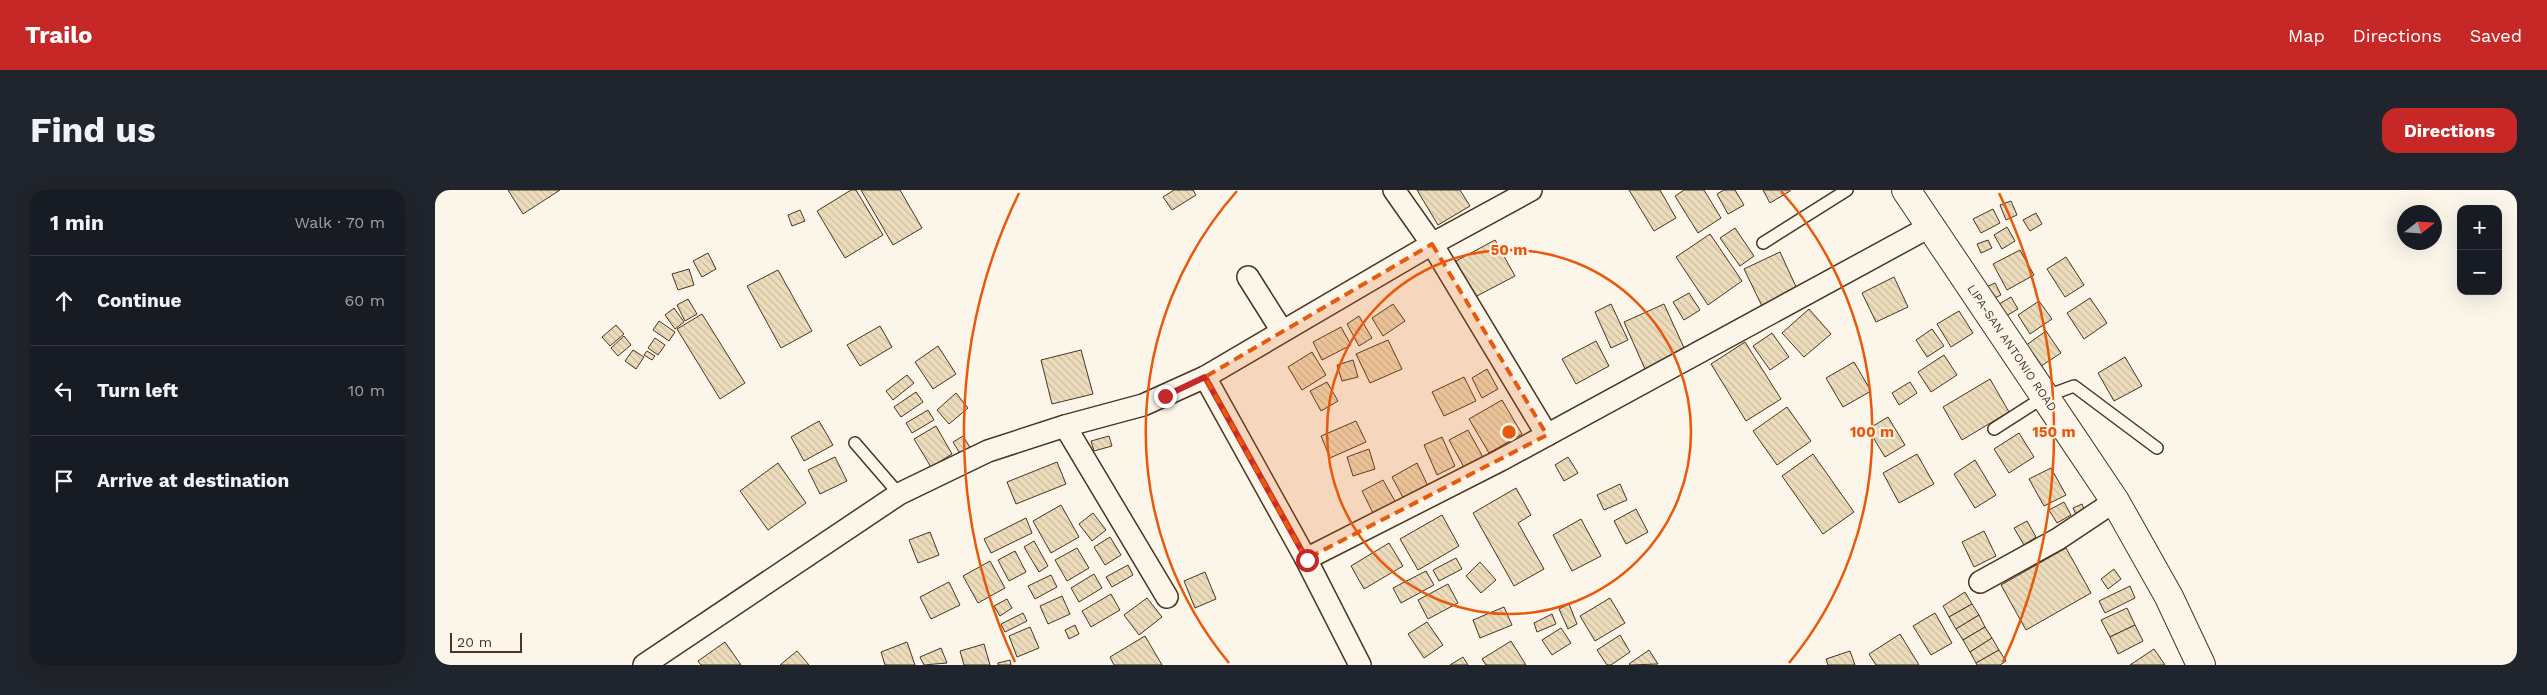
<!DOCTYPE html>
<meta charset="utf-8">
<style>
body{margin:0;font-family:"Work Sans",sans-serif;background:#20242c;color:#f1f3f6}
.controls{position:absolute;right:15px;top:15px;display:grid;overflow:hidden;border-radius:10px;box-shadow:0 5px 20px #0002}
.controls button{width:45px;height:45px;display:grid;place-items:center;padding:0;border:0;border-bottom:1px solid #363941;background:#171b24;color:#f1f3f6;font:25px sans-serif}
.compass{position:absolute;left:1962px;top:15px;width:45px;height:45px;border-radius:50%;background:#171b24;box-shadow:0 5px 20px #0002;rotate:73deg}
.scale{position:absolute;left:15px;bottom:12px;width:72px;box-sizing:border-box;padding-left:5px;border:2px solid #4a3520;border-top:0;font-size:14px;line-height:18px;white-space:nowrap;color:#4a3520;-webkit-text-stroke:4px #fbf6e9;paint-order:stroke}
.stop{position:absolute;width:15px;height:15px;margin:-11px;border:4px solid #c62828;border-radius:50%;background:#fff}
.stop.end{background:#c62828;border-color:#fff;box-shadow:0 1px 5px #0008}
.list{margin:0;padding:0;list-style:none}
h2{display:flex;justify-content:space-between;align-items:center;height:65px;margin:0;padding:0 20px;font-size:21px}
h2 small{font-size:16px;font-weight:400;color:#9ea1a6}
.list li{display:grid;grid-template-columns:32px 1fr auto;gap:15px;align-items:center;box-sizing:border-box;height:90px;padding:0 20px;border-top:1px solid #363941}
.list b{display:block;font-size:19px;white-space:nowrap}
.list em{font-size:16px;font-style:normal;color:#9ea1a6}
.icon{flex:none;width:28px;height:28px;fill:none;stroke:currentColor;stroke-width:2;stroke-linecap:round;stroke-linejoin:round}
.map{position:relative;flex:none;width:2082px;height:475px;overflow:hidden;border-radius:15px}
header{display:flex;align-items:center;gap:30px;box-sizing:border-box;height:70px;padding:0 25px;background:#c62828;color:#fff}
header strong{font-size:24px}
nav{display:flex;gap:28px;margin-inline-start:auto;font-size:18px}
.intro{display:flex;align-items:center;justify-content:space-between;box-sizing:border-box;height:120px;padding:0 30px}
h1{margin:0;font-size:35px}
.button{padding:12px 22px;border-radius:15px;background:#c62828;color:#fff;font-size:18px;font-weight:700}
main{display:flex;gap:30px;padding:0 30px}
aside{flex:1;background:#171b24;border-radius:15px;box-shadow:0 5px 20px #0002}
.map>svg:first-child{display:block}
</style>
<header>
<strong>Trailo</strong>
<nav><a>Map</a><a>Directions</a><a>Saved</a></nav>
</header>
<div class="intro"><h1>Find us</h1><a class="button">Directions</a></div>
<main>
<aside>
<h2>1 min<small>Walk · 70 m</small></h2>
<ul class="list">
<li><svg class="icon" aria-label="ahead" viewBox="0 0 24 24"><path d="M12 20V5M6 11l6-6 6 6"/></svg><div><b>Continue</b></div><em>60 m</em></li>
<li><svg class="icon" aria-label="left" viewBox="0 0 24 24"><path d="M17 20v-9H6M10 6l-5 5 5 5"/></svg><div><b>Turn left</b></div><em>10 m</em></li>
<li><svg class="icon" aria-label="arrive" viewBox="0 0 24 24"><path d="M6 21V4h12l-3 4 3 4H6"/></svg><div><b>Arrive at destination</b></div></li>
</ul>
</aside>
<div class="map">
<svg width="2082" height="475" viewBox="0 0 2082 475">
<defs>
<pattern id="building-back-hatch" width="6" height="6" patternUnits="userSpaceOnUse" patternTransform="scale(1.25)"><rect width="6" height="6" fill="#ecdcbc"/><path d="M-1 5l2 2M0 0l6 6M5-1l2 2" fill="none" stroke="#ccbda1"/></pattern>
</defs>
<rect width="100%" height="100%" fill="#fbf6e9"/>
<g fill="url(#building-back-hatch)" stroke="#4a3520">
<path d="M73 0H125L88 24Z"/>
<path d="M416 0H421L448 45 410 68 382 21Z"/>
<path d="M426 0H465L487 38 458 55Z"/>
<path d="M739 0H758L761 5 737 20 728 7Z"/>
<path d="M982 0H1025L1035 16 1003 35Z"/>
<path d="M1194 0H1225L1241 28 1219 41Z"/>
<path d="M1249 0H1269L1286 28 1263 43 1240 6Z"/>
<path d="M1289 0H1300L1309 15 1293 24 1282 4Z"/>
<path d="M1328 0H1355V1L1335 13Z"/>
<path d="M1576 11 1582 25 1571 30 1565 15Z"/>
<path d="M1558 19 1565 33 1546 43 1538 29Z"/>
<path d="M365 20 370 31 357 36 353 25Z"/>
<path d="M1601 23 1607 34 1595 41 1588 30Z"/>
<path d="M1572 37 1580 51 1567 59 1559 45Z"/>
<path d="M1300 38 1319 66 1305 76 1285 48Z"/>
<path d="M1275 44 1307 91 1273 115 1241 67Z"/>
<path d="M1060 50 1080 86 1040 107 1021 71Z"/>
<path d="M1553 50 1557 58 1546 63 1542 54Z"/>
<path d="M1585 60 1599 85 1572 100 1558 74Z"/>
<path d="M1345 62 1363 101 1328 118 1309 79Z"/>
<path d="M273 63 281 79 267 87 258 71Z"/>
<path d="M1631 67 1649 95 1630 107 1612 79Z"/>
<path d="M254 79 259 95 243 100 237 84Z"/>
<path d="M343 80 377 141 346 158 312 96Z"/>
<path d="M1459 87 1473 117 1441 132 1427 103Z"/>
<path d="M1560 93 1566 105 1549 113 1543 101Z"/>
<path d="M1254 103 1265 120 1249 130 1238 112Z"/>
<path d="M1576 107 1583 119 1561 132 1554 120Z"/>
<path d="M1655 108 1672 133 1649 149 1632 123Z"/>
<path d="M253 109 262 124 250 131 242 115Z"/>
<path d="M1604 111 1617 129 1595 144 1583 125Z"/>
<path d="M958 114 970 131 948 146 937 128Z"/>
<path d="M1176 114 1193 150 1176 158 1160 122Z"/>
<path d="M1229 114 1250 160 1210 179 1189 132Z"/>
<path d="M239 118 249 132 240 139 230 125Z"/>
<path d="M1374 119 1396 144 1369 167 1347 143Z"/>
<path d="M1524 121 1538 143 1516 157 1502 134Z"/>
<path d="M267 124 310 193 285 209 242 139Z"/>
<path d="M924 126 937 148 924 156 912 134Z"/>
<path d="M224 131 240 142 234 151 218 140Z"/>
<path d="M181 135 189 144 175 156 167 147Z"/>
<path d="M445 136 457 157 425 176 412 155Z"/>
<path d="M906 137 916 155 887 170 878 152Z"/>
<path d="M1497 139 1509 156 1492 167 1481 150Z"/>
<path d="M1611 141 1626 163 1597 182 1583 161Z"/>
<path d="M1337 143 1354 167 1335 180 1318 156Z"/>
<path d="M189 146 196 155 183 166 176 158Z"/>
<path d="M220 148 230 155 223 165 213 158Z"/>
<path d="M953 150 967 179 935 193 921 164Z"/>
<path d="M1161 151 1174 176 1141 194 1127 169Z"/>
<path d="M1310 152 1346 209 1311 231 1276 174Z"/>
<path d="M503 156 521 184 498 199 480 172Z"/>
<path d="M198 160 209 167 201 179 190 171Z"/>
<path d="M646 160 658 204 617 214 606 170Z"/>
<path d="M212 161 220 166 217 170 209 165Z"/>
<path d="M877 162 891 185 867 200 853 177Z"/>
<path d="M1509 165 1522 185 1496 202 1483 182Z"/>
<path d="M1690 167 1707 196 1679 211 1663 183Z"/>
<path d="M918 170 923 187 907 191 902 175Z"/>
<path d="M1419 172 1436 201 1408 217 1391 188Z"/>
<path d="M1052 179 1063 199 1047 208 1037 188Z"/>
<path d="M472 185 479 193 458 210 451 201Z"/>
<path d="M1029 187 1041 211 1009 226 997 202Z"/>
<path d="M1555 189 1574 222 1527 250 1508 217Z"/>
<path d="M892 192 903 211 886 221 875 201Z"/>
<path d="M1475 192 1482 203 1464 215 1457 203Z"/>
<path d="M481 202 488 212 466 227 459 217Z"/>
<path d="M521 203 533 218 514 234 502 220Z"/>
<path d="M1067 210 1087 244 1054 263 1034 229Z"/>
<path d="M1352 217 1376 251 1342 275 1318 241Z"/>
<path d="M493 220 499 230 477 243 471 233Z"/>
<path d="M1453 227 1470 255 1450 267 1433 239Z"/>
<path d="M384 231 398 255 369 271 356 247Z"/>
<path d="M921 231 931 252 895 268 886 246Z"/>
<path d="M501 236 517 264 496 277 479 249Z"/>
<path d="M1033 240 1049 269 1030 279 1014 250Z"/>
<path d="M1584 243 1599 267 1574 283 1559 259Z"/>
<path d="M528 246 536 259 526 265 518 252Z"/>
<path d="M674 246 677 256 659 261 656 251Z"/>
<path d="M1007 247 1020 276 1002 285 989 255Z"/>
<path d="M934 259 940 279 918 286 912 267Z"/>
<path d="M1378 264 1419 322 1388 344 1347 286Z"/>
<path d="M1482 264 1499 294 1464 313 1448 283Z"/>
<path d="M400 267 412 291 385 304 373 280Z"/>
<path d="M1133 267 1143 283 1129 291 1120 275Z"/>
<path d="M1540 270 1561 305 1540 318 1519 284Z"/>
<path d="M622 272 631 294 581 314 572 292Z"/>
<path d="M343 273 371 313 333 340 305 301Z"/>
<path d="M982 273 995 300 971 313 957 287Z"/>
<path d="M1616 278 1631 305 1609 316 1594 289Z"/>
<path d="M948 290 961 313 939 325 927 301Z"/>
<path d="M1185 294 1192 310 1169 320 1162 305Z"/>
<path d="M1081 298 1096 325 1083 333 1109 379 1079 396 1038 323Z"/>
<path d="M1629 312 1636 325 1622 333 1614 320Z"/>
<path d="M1647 314 1651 324 1643 329 1638 318Z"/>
<path d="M626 315 644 347 616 363 598 331Z"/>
<path d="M1201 319 1213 342 1191 354 1179 331Z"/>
<path d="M658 323 671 340 657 351 644 334Z"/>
<path d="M1007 325 1024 356 983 380 965 349Z"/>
<path d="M591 328 597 343 556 363 549 349Z"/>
<path d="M1146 329 1166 366 1137 381 1118 345Z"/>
<path d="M1592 331 1601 347 1589 355 1579 338Z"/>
<path d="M1549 341 1561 366 1539 377 1527 352Z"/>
<path d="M495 342 504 365 483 373 474 350Z"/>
<path d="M675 347 686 365 670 375 659 357Z"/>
<path d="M599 351 613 376 604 382 589 357Z"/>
<path d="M954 353 968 376 929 399 916 376Z"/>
<path d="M642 358 654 378 632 391 620 370Z"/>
<path d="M1631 358 1656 403 1591 440 1566 395Z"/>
<path d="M580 361 591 382 574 391 563 370Z"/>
<path d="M1021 368 1027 379 1004 391 998 380Z"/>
<path d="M555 371 570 398 543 413 528 386Z"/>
<path d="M1045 372 1061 390 1046 403 1031 386Z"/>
<path d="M693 375 698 385 677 397 671 387Z"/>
<path d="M1679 379 1686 389 1673 399 1666 389Z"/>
<path d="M991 381 999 395 966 413 958 398Z"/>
<path d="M770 382 781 409 760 418 749 391Z"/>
<path d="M659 384 667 398 644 412 636 398Z"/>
<path d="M616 385 622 397 600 409 593 396Z"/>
<path d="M514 392 525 415 496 429 485 407Z"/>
<path d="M1013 394 1023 413 993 429 983 410Z"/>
<path d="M1695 396 1700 408 1670 423 1664 411Z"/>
<path d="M1530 402 1537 414 1514 427 1508 416Z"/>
<path d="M676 404 685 420 656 437 647 421Z"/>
<path d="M627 406 635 424 613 434 605 416Z"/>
<path d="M712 408 727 427 704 445 689 425Z"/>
<path d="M1175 408 1190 433 1160 451 1145 426Z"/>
<path d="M572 409 577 418 565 426 559 416Z"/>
<path d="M1134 414 1142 434 1133 439 1124 419Z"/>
<path d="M1537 414 1544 425 1521 439 1514 427Z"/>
<path d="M1069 417 1077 435 1045 448 1038 430Z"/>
<path d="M1692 418 1700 435 1675 447 1666 430Z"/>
<path d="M588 423 592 431 570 442 566 434Z"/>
<path d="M1500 423 1517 453 1496 465 1478 436Z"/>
<path d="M1117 424 1121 434 1102 442 1099 433Z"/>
<path d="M1544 425 1550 437 1528 450 1521 439Z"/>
<path d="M992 432 1008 455 989 468 973 444Z"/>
<path d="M640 435 644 444 634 449 630 440Z"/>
<path d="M1700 435 1708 451 1683 464 1675 447Z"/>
<path d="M595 437 604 458 582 467 574 446Z"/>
<path d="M1550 437 1557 448 1535 462 1528 450Z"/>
<path d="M1126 438 1136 453 1117 465 1107 450Z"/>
<path d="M1465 444 1484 475H1441L1434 464Z"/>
<path d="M1185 445 1195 462 1176 475H1172L1162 460Z"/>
<path d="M710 446 727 475H679L675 467Z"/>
<path d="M1557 448 1564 460 1541 473 1535 462Z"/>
<path d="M1076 451 1091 475H1051L1047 469Z"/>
<path d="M290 452 306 475H266L263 471Z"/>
<path d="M472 452 480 475H450L446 462Z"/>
<path d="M549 454 555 475H529L525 461Z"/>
<path d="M506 458 512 473 489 475 485 467Z"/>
<path d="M1719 459 1730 475H1695Z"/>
<path d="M1214 460 1223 474 1195 475 1194 474Z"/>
<path d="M1564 460 1571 471 1565 475H1542L1541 473Z"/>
<path d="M362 461 374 475H345Z"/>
<path d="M1415 461 1420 475H1393L1391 469Z"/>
<path d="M1028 467 1033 475H1015Z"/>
<path d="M575 470 576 475H563V473Z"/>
</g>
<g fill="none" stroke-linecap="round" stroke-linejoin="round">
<defs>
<g id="lane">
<path d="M1328 53 1412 0"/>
<path d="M1559 239 1609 207 1639 196 1722 258"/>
<path d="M420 253 464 304"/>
</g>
<g id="street">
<path d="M959 0 997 54 1112 245"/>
<path d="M813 87 847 141"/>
<path d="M770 187 871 369"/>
<path d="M630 236 732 407"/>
<path d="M1545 392 1623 349 1680 311"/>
<path d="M209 475 464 304 553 261 630 236 708 215 770 187 997 54 1096 0"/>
<path d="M925 475 871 369 1066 270 1496 36"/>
</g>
<path id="secondary" d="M1471 0 1680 311 1734 407 1766 475"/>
</defs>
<use href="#lane" stroke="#4a3520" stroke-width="14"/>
<use href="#street" stroke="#4a3520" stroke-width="24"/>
<use href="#secondary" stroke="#4a3520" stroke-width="30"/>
<use href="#lane" stroke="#fbf6e9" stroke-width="11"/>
<use href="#street" stroke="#fbf6e9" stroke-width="21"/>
<use href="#secondary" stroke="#fbf6e9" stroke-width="28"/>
</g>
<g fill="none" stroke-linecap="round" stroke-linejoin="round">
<path stroke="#c62828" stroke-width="6" d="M730 206 770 187 872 370"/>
</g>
<path fill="#e8590c" fill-opacity="0.2" stroke="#e8590c" stroke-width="4" stroke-dasharray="10 6" stroke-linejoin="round" d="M997 54 1112 245 871 369 770 187Z"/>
<g fill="none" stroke="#e8590c" stroke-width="2.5">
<circle cx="1074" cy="242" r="182"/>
<path d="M794 473A363 363 0 0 1 802 1M1346 1A363 363 0 0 1 1354 473"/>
<path d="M580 472A545 545 0 0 1 584 3M1564 3A545 545 0 0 1 1568 472"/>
</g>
<g text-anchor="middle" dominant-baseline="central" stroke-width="4" stroke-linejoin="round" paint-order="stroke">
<g font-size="12" fill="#4a3520" stroke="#fbf6e9">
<text transform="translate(1577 158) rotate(56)">LIPA-SAN ANTONIO ROAD</text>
</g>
</g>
<circle cx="1074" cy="242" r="8" fill="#e8590c" stroke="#fbf6e9" stroke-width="2.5"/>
<g font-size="15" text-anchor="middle" font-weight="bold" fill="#e8590c" stroke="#fbf6e9" stroke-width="4" stroke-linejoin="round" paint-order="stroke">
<text x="1074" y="65">50 m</text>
<text x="1437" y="247">100 m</text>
<text x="1619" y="247">150 m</text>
</g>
</svg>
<div class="controls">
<button>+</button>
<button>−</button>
</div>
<svg class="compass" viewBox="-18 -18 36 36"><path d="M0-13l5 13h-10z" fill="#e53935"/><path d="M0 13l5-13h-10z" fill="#9ea1a6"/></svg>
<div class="scale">20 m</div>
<div class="stop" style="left:872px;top:370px"></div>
<div class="stop end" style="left:730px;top:206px"></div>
</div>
</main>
